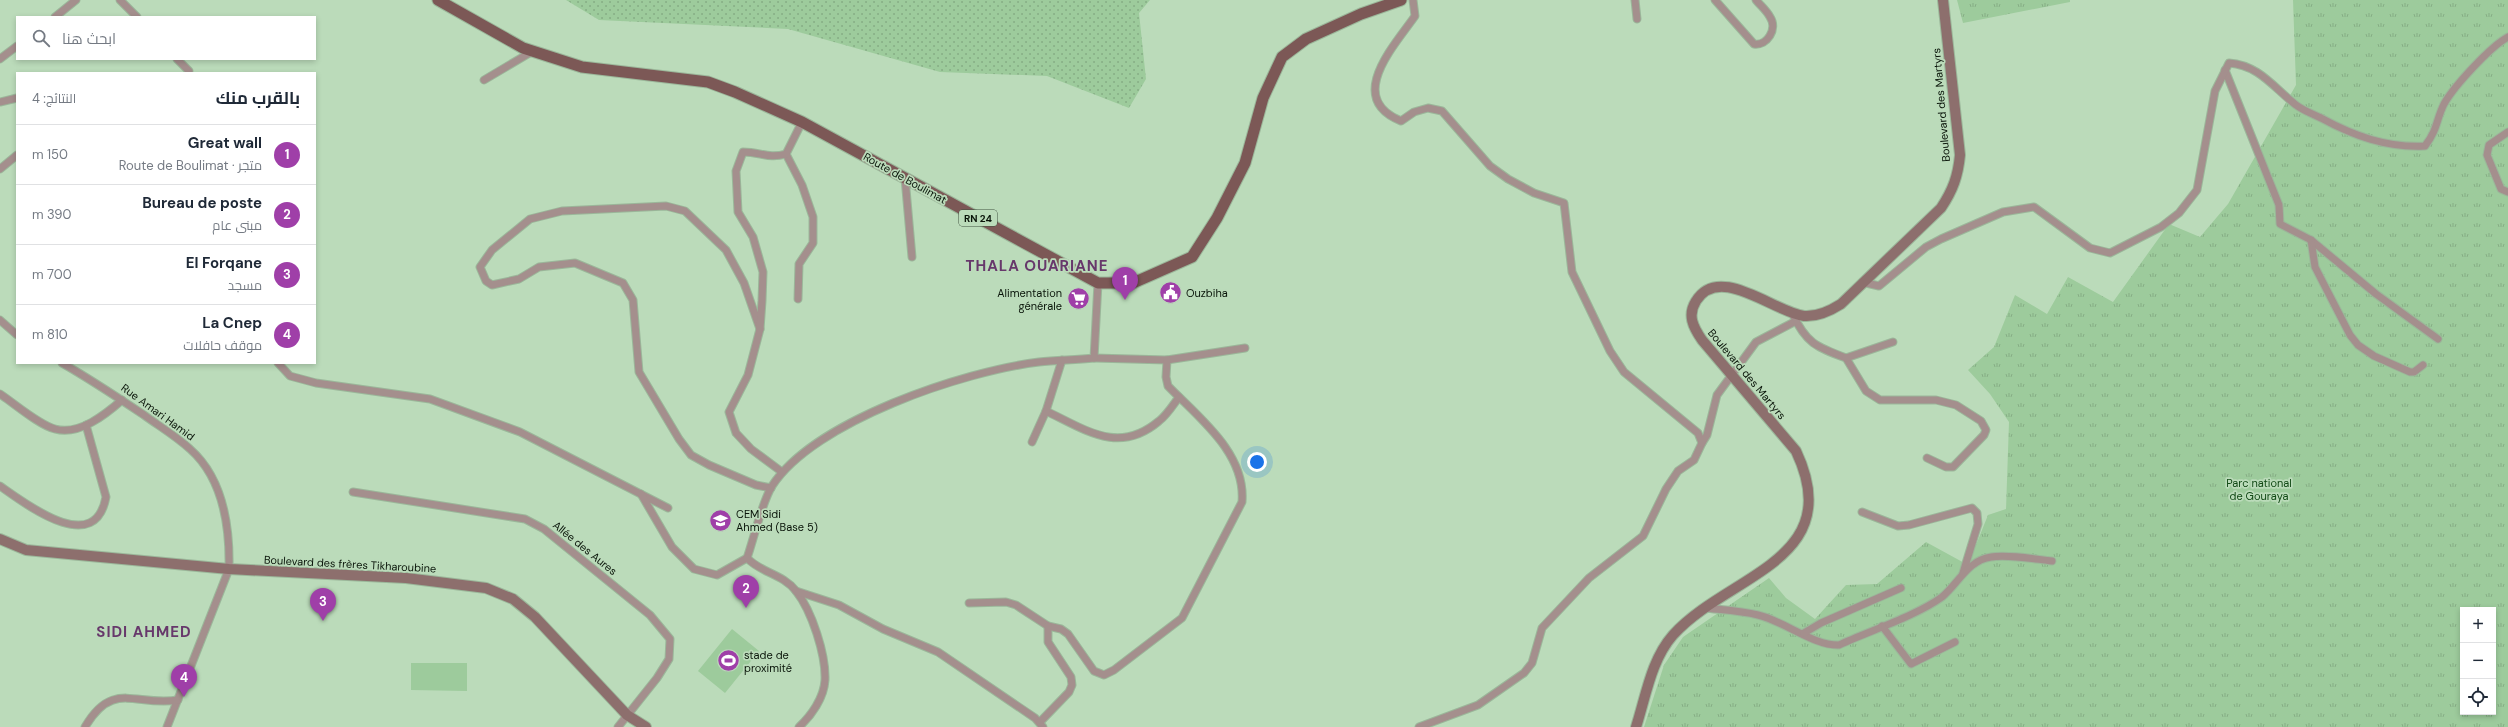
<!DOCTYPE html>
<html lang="ar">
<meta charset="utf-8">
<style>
body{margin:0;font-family:"DM Sans",Cairo,sans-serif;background:#f2f2f3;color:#1f2937;direction:rtl}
.controls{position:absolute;right:12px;bottom:12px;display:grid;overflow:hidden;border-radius:0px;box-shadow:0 2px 6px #0003}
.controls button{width:36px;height:36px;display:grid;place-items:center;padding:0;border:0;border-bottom:1px solid #e0e1e3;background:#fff;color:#1f2937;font:20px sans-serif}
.you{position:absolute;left:1257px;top:462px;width:14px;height:14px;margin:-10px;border:3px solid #fff;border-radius:50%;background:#1a73e8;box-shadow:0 0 0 6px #1a73e833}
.badge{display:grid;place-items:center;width:26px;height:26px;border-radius:50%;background:#9f3fa8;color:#fff;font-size:13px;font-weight:700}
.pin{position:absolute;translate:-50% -33px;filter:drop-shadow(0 1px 2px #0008)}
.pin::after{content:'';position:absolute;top:21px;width:14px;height:12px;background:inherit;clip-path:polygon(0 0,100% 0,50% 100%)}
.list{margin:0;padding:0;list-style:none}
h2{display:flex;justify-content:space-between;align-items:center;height:52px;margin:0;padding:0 16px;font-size:17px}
h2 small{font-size:13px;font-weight:400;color:#747a83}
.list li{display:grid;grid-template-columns:26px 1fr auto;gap:12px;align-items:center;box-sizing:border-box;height:60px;padding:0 16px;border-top:1px solid #e0e1e3}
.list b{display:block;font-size:15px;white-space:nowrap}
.list p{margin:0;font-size:13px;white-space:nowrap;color:#747a83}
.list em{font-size:13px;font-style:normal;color:#747a83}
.icon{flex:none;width:22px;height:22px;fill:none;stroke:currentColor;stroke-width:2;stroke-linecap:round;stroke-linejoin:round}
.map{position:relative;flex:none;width:2508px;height:727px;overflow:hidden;direction:ltr}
.search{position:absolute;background:#fff;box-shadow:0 2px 6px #0003;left:16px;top:16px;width:300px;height:44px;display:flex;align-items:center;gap:10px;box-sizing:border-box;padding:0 14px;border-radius:0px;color:#747a83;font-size:15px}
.panel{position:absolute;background:#fff;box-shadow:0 2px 6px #0003;left:16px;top:72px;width:300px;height:292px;border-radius:0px;direction:rtl}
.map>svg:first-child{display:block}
</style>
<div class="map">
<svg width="2508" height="727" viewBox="0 0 2508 727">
<defs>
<pattern id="grass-dots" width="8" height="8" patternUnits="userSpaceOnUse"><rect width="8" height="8" fill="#9dcb9c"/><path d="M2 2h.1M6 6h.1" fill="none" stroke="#86ad85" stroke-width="1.8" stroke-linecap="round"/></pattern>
<pattern id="park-tufts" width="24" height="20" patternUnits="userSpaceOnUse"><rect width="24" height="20" fill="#9dcb9c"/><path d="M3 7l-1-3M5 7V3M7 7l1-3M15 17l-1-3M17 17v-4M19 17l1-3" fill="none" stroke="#86ad85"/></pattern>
</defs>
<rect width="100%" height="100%" fill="#bbdbba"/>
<path fill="url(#grass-dots)" d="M566 0H1150L1139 13 1146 79 1129 108 1047 76 940 72 788 29 599 20Z"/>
<g fill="url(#park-tufts)" fill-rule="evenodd">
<path d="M1957 0H2070V2L1963 23Z"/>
<path d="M2293 0H2508V727H1644L1664 665 1683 637 1769 578 1786 598 1815 619 1846 585 1877 584 1926 542 1968 565 1988 515 2006 509 2009 422 1990 394 1968 370 1994 347 2015 295 2047 314 2068 277 2113 302 2169 224 2200 237 2228 204 2296 85ZM2463 610H2493V712H2463Z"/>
</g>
<g fill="#9dcb9c">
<path d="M732 629 759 651 725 693 698 671Z"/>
<path d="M411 663H467V691L411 690Z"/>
</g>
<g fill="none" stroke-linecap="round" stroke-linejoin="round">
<defs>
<g id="street">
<path d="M120 0 137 17"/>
<path d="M1413 0 1415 16C1394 46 1345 98 1401 121L1414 112 1428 108 1442 111 1490 166 1508 179 1534 193 1564 203 1572 272 1610 351 1624 372 1698 433 1702 443 1694 460 1678 471 1666 489 1643 536 1589 578 1542 628 1532 663 1524 673 1478 705 1419 727"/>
<path d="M1635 0 1637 19"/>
<path d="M1715 0 1754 44C1767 46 1778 29 1770 17 1767 11 1761 6 1756 0"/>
<path d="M55 17 76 0"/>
<path d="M0 59 17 46"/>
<path d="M177 59 189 71"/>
<path d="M2225 70 2279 205 2280 224 2311 240 2376 294 2438 339"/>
<path d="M484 80 533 51"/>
<path d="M0 102 17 98"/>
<path d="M2508 132 2489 145 2487 155 2501 189 2508 192"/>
<path d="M786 154 802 185 813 217V243L799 264 798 299"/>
<path d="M0 169 17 155"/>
<path d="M905 178 912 257"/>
<path d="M2311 240 2315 267 2350 335 2358 345 2374 356 2410 372H2414L2423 365"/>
<path d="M1862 282 1879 286 1926 247 1941 239 2003 212 2034 207 2090 248 2110 253 2161 227 2179 213 2197 190 2215 91 2229 63C2259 65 2274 88 2296 105 2304 111 2313 114 2321 118 2354 136 2387 148 2425 146 2438 129 2436 120 2444 104 2454 86 2491 46 2508 37"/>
<path d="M1792 313C1806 343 1816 347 1846 358L1866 391 1880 400H1936L1956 405 1981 421 1986 430 1984 435 1953 467H1946L1927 458"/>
<path d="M0 320 17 335"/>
<path d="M760 329 744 283 726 250 685 211 666 206 562 211 530 219 492 250 480 267 486 281 492 285 519 279 539 267 575 263 623 283 633 300 639 372 679 439 691 455 709 465 756 485 771 488"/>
<path d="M1094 358 1167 360 1245 348"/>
<path d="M1846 358 1893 342"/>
<path d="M62 363C90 379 117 397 144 415 159 426 176 436 190 449 224 479 230 527 229 569L167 727"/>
<path d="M278 363 290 376 316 383 430 399 520 432 668 508"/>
<path d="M0 394C15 404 39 425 55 429 79 436 106 414 122 400"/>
<path d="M1046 411C1086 430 1119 455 1159 421 1167 415 1173 405 1179 397"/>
<path d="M1032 442 1046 411 1062 360"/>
<path d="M1702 443 1707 435 1717 395 1756 342 1796 321"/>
<path d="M782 472 751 449 736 433 729 412 748 375 760 329 762 301 763 272 753 237 738 212 736 171 743 152C761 152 768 159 786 154L802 122"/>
<path d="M0 486C27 505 95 557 106 497L86 425"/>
<path d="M353 492 525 519 544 529 650 615 670 639 669 659 657 678 618 727"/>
<path d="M641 494 672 547 694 569 717 575 747 558C754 538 762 502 772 486 814 421 964 371 1039 362 1057 360 1075 360 1094 358L1098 283"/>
<path d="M1862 512 1898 526 1909 525 1972 508 1977 513 1978 524 1963 573"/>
<path d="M747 558C761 573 783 574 796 591 812 611 826 655 825 680 824 698 811 716 799 727"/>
<path d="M796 591 839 605 883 629 938 652 1035 718 1043 727"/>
<path d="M969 603 1006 602 1016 605 1048 626 1061 629 1068 634 1094 671 1104 675 1114 670 1182 618 1242 502C1246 453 1199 418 1168 386L1166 377 1167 360"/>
<path d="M1705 608C1723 610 1741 611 1758 615 1784 621 1814 646 1839 645 1869 631 1916 616 1942 597 1958 584 1968 560 1991 557 2008 554 2034 559 2052 561"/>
<path d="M1882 626 1911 664 1955 642"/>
<path d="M1804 633 1821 623 1901 588"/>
<path d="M1040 722 1069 692 1072 685 1071 677 1048 642V626"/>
<path d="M85 727C113 679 136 707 178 700"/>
</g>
<g id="secondary">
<path d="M0 539 26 550 229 569 406 578 486 588 513 599 535 617 627 715 646 727"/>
<path d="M1636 727C1646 696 1651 660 1673 635 1728 574 1848 561 1796 451L1702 340C1693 327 1687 315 1696 301 1719 263 1774 312 1804 316 1818 317 1830 311 1841 304L1941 208C1953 190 1958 176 1960 155L1943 0"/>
</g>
<path id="primary" d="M438 0 523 48 582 67 708 82 735 92 802 122 1098 283H1133L1192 257 1217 218 1245 163 1263 98 1282 57 1306 39 1361 14 1401 0"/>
</defs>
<use href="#street" stroke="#9bb79a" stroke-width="9"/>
<use href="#secondary" stroke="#9bb79a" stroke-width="12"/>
<use href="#primary" stroke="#9bb79a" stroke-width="13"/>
<use href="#street" stroke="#a48f8d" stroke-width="7"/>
<use href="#secondary" stroke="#8d6f6d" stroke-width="10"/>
<use href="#primary" stroke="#7c5856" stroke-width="11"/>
</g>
<defs>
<symbol id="civic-disc" viewBox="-11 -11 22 22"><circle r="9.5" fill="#9f3fa8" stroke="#bbdbba"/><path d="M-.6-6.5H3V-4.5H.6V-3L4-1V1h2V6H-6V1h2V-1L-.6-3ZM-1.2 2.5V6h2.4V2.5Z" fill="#fff"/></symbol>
<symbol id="supermarket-disc" viewBox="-11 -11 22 22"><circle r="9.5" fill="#9f3fa8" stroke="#bbdbba"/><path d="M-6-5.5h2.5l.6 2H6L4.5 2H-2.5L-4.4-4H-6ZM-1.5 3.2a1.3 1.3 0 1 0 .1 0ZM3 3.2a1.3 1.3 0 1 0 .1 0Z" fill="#fff"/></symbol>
<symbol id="school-disc" viewBox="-11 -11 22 22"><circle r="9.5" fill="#9f3fa8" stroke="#bbdbba"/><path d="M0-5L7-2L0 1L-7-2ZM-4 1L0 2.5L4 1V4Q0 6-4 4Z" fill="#fff"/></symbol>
<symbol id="stadium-disc" viewBox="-11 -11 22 22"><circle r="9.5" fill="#9f3fa8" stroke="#bbdbba"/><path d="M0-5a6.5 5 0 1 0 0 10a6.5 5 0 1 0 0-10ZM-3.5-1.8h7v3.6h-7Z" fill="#fff"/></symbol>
</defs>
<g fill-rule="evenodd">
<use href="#civic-disc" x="1158" y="280" width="25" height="25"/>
<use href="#supermarket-disc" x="1066" y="286" width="25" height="25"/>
<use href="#school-disc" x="708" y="508" width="25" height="25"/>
<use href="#stadium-disc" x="716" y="648" width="25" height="25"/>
</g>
<g text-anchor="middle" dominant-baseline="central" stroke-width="3.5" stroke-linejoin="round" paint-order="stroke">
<rect fill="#bbdbba" stroke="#3e503e" stroke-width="1" x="959" y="210" width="38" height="16" rx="3"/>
<g font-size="10" font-weight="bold" fill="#091409">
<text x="978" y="218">RN 24</text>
</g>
<g font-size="11" fill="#091409" stroke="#bbdbba">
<text transform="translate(1941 105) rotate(-95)">Boulevard des Martyrs</text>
<text transform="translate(905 178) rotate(29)">Route de Boulimat</text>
<text transform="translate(1747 374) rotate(50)">Boulevard des Martyrs</text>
<text transform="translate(158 412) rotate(36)">Rue Amari Hamid</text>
<text transform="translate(585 548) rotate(39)">Allée des Aures</text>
<text transform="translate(350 564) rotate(3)">Boulevard des frères Tikharoubine</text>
</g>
<g font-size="11" fill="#091409" stroke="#bbdbba" text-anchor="start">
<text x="1062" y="293" text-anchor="end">Alimentation<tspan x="1062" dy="13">générale</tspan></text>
<text x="1186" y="293">Ouzbiha</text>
<text x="736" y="514">CEM Sidi<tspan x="736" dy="13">Ahmed (Base 5)</tspan></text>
<text x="744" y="655">stade de<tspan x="744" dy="13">proximité</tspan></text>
</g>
<g font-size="11" fill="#114915" stroke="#bbdbba">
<text x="2259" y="483">Parc national<tspan x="2259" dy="13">de Gouraya</tspan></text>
</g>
<g font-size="15" font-weight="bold" letter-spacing="1" fill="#67386b" stroke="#bbdbba">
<text x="1037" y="266">THALA OUARIANE</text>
<text x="144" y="632">SIDI AHMED</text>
</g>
</g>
</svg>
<div class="controls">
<button>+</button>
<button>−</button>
<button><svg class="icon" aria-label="locate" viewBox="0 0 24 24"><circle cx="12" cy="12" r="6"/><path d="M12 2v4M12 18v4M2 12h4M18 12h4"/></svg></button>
</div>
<div class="you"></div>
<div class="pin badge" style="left:1125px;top:300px">1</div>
<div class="pin badge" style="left:746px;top:608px">2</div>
<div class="pin badge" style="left:323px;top:621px">3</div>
<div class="pin badge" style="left:184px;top:697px">4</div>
<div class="search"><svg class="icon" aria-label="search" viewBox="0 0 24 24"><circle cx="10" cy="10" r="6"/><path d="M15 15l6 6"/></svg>ابحث هنا</div>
<section class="panel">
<h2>بالقرب منك<small>النتائج: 4</small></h2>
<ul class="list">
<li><span class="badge">1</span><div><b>Great wall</b><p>متجر · Route de Boulimat</p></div><em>150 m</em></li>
<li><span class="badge">2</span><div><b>Bureau de poste</b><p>مبنى عام</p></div><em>390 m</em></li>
<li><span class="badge">3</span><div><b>El Forqane</b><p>مسجد</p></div><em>700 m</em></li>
<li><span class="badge">4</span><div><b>La Cnep</b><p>موقف حافلات</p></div><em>810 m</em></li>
</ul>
</section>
</div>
